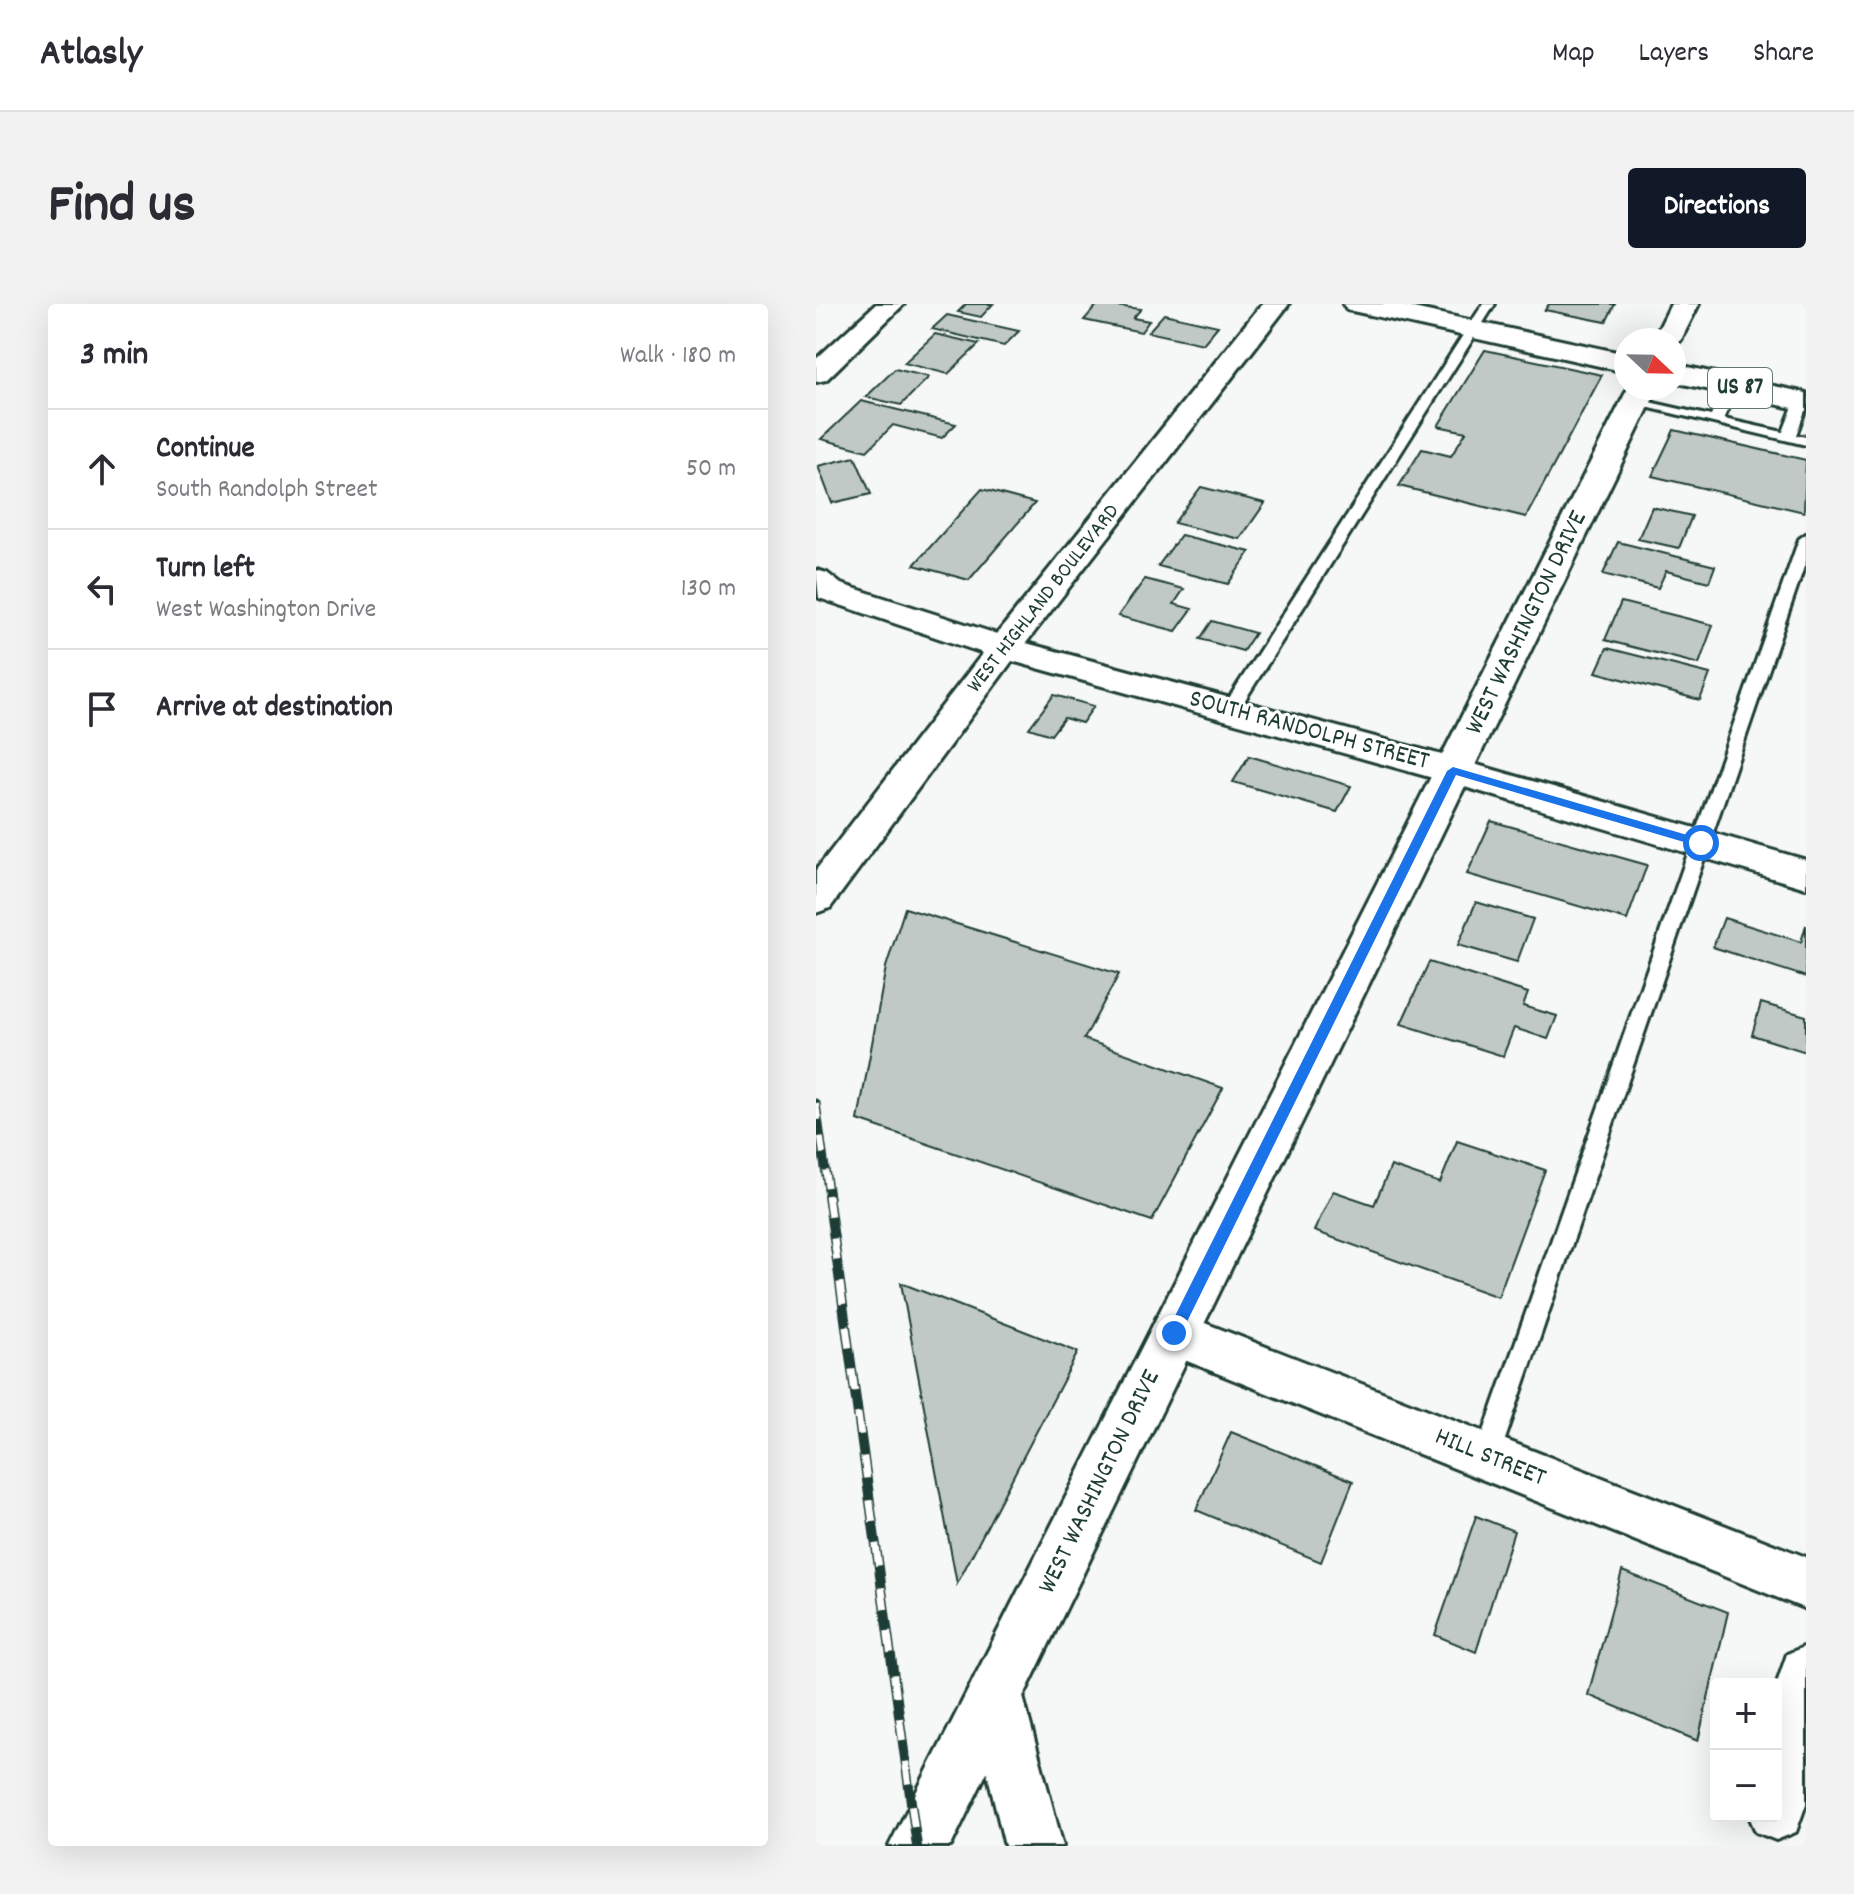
<!DOCTYPE html>
<meta charset="utf-8">
<style>
body{margin:0;font-family:Dekko,sans-serif;background:#f2f2f3;color:#2b2b33}
.controls{position:absolute;right:24px;bottom:24px;display:grid;overflow:hidden;border-radius:8px;box-shadow:0 8px 32px #0002}
.controls button{width:72px;height:72px;display:grid;place-items:center;padding:0;border:0;border-bottom:2px solid #e1e1e2;background:#fff;color:#2b2b33;font:40px sans-serif}
.compass{position:absolute;left:798px;top:24px;width:72px;height:72px;border-radius:50%;background:#fff;box-shadow:0 8px 32px #0002;rotate:112deg}
.stop{position:absolute;width:24px;height:24px;margin:-18px;border:6px solid #1a73e8;border-radius:50%;background:#fff}
.stop.end{background:#1a73e8;border-color:#fff;box-shadow:0 2px 8px #0008}
.list{margin:0;padding:0;list-style:none}
h2{display:flex;justify-content:space-between;align-items:center;height:104px;margin:0;padding:0 32px;font-size:34px}
h2 small{font-size:26px;font-weight:400;color:#7c7c81}
.list li{display:grid;grid-template-columns:52px 1fr auto;gap:24px;align-items:center;box-sizing:border-box;height:120px;padding:0 32px;border-top:2px solid #e1e1e2}
.list b{display:block;font-size:30px;white-space:nowrap}
.list p{margin:0;font-size:26px;white-space:nowrap;color:#7c7c81}
.list em{font-size:26px;font-style:normal;color:#7c7c81}
.icon{flex:none;width:44px;height:44px;fill:none;stroke:currentColor;stroke-width:2;stroke-linecap:round;stroke-linejoin:round}
.map{position:relative;flex:none;width:990px;height:1542px;overflow:hidden;border-radius:8px}
header{display:flex;align-items:center;gap:48px;box-sizing:border-box;height:112px;padding:0 40px;background:#fff;border-bottom:2px solid #e1e1e2}
header strong{font-size:38px}
nav{display:flex;gap:44px;margin-inline-start:auto;font-size:28px}
.intro{display:flex;align-items:center;justify-content:space-between;box-sizing:border-box;height:192px;padding:0 48px}
h1{margin:0;font-size:56px}
.button{padding:20px 36px;border-radius:8px;background:#111827;color:#fff;font-size:28px;font-weight:700}
main{display:flex;gap:48px;padding:0 48px}
aside{flex:1;background:#fff;border-radius:8px;box-shadow:0 8px 32px #0002}
.map>svg:first-child{display:block}
</style>
<header>
<strong>Atlasly</strong>
<nav><a>Map</a><a>Layers</a><a>Share</a></nav>
</header>
<div class="intro"><h1>Find us</h1><a class="button">Directions</a></div>
<main>
<aside>
<h2>3 min<small>Walk · 180 m</small></h2>
<ul class="list">
<li><svg class="icon" aria-label="ahead" viewBox="0 0 24 24"><path d="M12 20V5M6 11l6-6 6 6"/></svg><div><b>Continue</b><p>South Randolph Street</p></div><em>50 m</em></li>
<li><svg class="icon" aria-label="left" viewBox="0 0 24 24"><path d="M17 20v-9H6M10 6l-5 5 5 5"/></svg><div><b>Turn left</b><p>West Washington Drive</p></div><em>130 m</em></li>
<li><svg class="icon" aria-label="arrive" viewBox="0 0 24 24"><path d="M6 21V4h12l-3 4 3 4H6"/></svg><div><b>Arrive at destination</b></div></li>
</ul>
</aside>
<div class="map">
<svg width="990" height="1542" viewBox="0 0 990 1542">
<rect width="100%" height="100%" fill="#f6f7f7"/>
<filter id="ink" filterUnits="userSpaceOnUse"><feTurbulence type="fractalNoise" baseFrequency=".0125" numOctaves="2"/><feDisplacementMap in="SourceGraphic" scale="16" xChannelSelector="R" yChannelSelector="G"/><feConvolveMatrix kernelMatrix="1 2 1 2 8 2 1 2 1" color-interpolation-filters="sRGB"/></filter>
<g filter="url(#ink)">
<g fill="#c0c9c6" stroke="#1f3d34" stroke-width="2">
<path d="M150 0H177L165 13 142 8Z"/>
<path d="M282 0 325 5 317 14 333 17 325 28 268 16Z"/>
<path d="M733 0H799L790 18 729 6Z"/>
<path d="M348 10 402 22 387 40 332 28Z"/>
<path d="M131 11 203 27 188 42 116 25Z"/>
<path d="M119 30 163 40 132 70 88 59Z"/>
<path d="M669 46 786 71 710 213 583 182 606 145 635 152 650 128 622 122Z"/>
<path d="M79 65 113 73 85 101 50 93Z"/>
<path d="M45 97 140 120 126 134 77 121 51 147 5 135Z"/>
<path d="M858 126 990 156 988 208 836 172Z"/>
<path d="M39 153 55 190 16 199 2 162Z"/>
<path d="M385 183 449 199 424 235 358 219Z"/>
<path d="M166 185 219 199 153 276 98 261Z"/>
<path d="M836 203 876 212 863 244 822 235Z"/>
<path d="M365 231 434 248 412 280 342 262Z"/>
<path d="M802 238 899 262 893 278 850 267 842 284 787 270Z"/>
<path d="M329 275 368 285 358 300 376 305 360 327 302 312Z"/>
<path d="M805 298 897 321 883 360 789 336Z"/>
<path d="M396 317 439 329 427 347 384 335Z"/>
<path d="M791 344 894 370 884 396 780 368Z"/>
<path d="M238 391 278 402 266 419 248 414 235 431 213 424Z"/>
<path d="M433 452 535 482 521 508 417 478Z"/>
<path d="M675 517 831 561 811 616 651 570Z"/>
<path d="M660 598 717 615 701 658 642 641Z"/>
<path d="M89 604 303 670 268 735 407 784 336 917 42 816 70 663Z"/>
<path d="M908 614 985 638 990 621V673L897 643Z"/>
<path d="M613 658 712 689 707 702 741 712 732 735 698 724 687 752 585 720Z"/>
<path d="M945 699 990 712V748L936 731Z"/>
<path d="M641 837 729 866 682 993 498 927 517 887 558 901 575 862 624 879Z"/>
<path d="M85 979 262 1048 141 1280Z"/>
<path d="M415 1128 537 1177 505 1258 380 1206Z"/>
<path d="M660 1212 698 1227 660 1348 619 1331Z"/>
<path d="M806 1267 912 1308 882 1437 772 1391Z"/>
</g>
<g fill="none" stroke-linecap="round" stroke-linejoin="round">
<defs>
<g id="lane">
<path d="M667 0H679L420 410H408L406 406 408 402Z"/>
<path d="M915 78 922 82 908 115 967 128 979 97 990 94V104L980 131 990 133V141L813 99 820 95 895 112 908 82Z"/>
<path d="M990 230V257L683 1153 679 1161 671 1165 663 1161 659 1153 983 235Z"/>
</g>
<g id="street">
<path d="M60 0H88L10 76 0 78V55Z"/>
<path d="M446 0H473L210 339 637 454 990 556V584L635 479 196 357 14 604 0 609V566L167 349 3 294 0 266 11 269 25 280 181 330Z"/>
<path d="M358 1007 990 1253V1305L341 1045 334 1029 341 1013Z"/>
<path d="M990 1342V1500L980 1528 960 1536 940 1528 933 1512H960V1382L971 1350Z"/>
<path d="M179 1362 198 1370 206 1389 247 1542H189L152 1389 160 1370Z"/>
</g>
<g id="secondary">
<path d="M855 0H883L865 36 858 43V36H837Z"/>
<path d="M812 84H842L135 1542H73Z"/>
</g>
<g id="primary">
<path d="M527 0H579L810 50V68L541 8 531 6Z"/>
<path d="M858 60 990 89V107L858 78Z"/>
</g>
</defs>
<use href="#lane" stroke="#1f3d34" stroke-width="6"/>
<use href="#street" stroke="#1f3d34" stroke-width="6"/>
<use href="#secondary" stroke="#1f3d34" stroke-width="6"/>
<use href="#primary" stroke="#1f3d34" stroke-width="6"/>
<use href="#lane" fill="#fff" fill-rule="evenodd"/>
<use href="#street" fill="#fff" fill-rule="evenodd"/>
<use href="#secondary" fill="#fff" fill-rule="evenodd"/>
<use href="#primary" fill="#fff" fill-rule="evenodd"/>
<defs>
<path id="rail-far1" d="M0 799 13 893"/>
<path id="rail" d="M12 891 101 1542"/>
</defs>
<use href="#rail-far1" stroke="#1f3d34" stroke-width="9"/>
<use href="#rail" stroke="#1f3d34" stroke-width="10"/>
<use href="#rail-far1" stroke="#fff" stroke-width="6" stroke-dasharray="17" stroke-linecap="butt"/>
<use href="#rail" stroke="#fff" stroke-width="7" stroke-dasharray="22" stroke-linecap="butt"/>
</g>
</g>
<path fill="#1a73e8" d="M637 463 885 535 890 539 885 543 640 471 363 1034H353V1024L631 467Z"/>
<g text-anchor="middle" dominant-baseline="central" stroke-width="6" stroke-linejoin="round" paint-order="stroke">
<g font-size="22" fill="#1f3d34" stroke="#fff">
<text transform="translate(228 295) rotate(-52)">WEST HIGHLAND BOULEVARD</text>
</g>
<rect fill="#fff" stroke="#627771" stroke-width="2" x="892" y="64" width="64" height="40" rx="6"/>
<g font-size="24" font-weight="bold" fill="#1f3d34">
<text x="924" y="84">US 87</text>
</g>
<g font-size="26" fill="#1f3d34" stroke="#fff">
<text transform="translate(711 319) rotate(-64)">WEST WASHINGTON DRIVE</text>
<text transform="translate(493 427) rotate(15)">SOUTH RANDOLPH STREET</text>
<text transform="translate(674 1154) rotate(22)">HILL STREET</text>
<text transform="translate(284 1178) rotate(-64)">WEST WASHINGTON DRIVE</text>
</g>
</g>
</svg>
<div class="controls">
<button>+</button>
<button>−</button>
</div>
<svg class="compass" viewBox="-18 -18 36 36"><path d="M0-13l5 13h-10z" fill="#e53935"/><path d="M0 13l5-13h-10z" fill="#7c7c81"/></svg>
<div class="stop" style="left:885px;top:539px"></div>
<div class="stop end" style="left:358px;top:1029px"></div>
</div>
</main>
